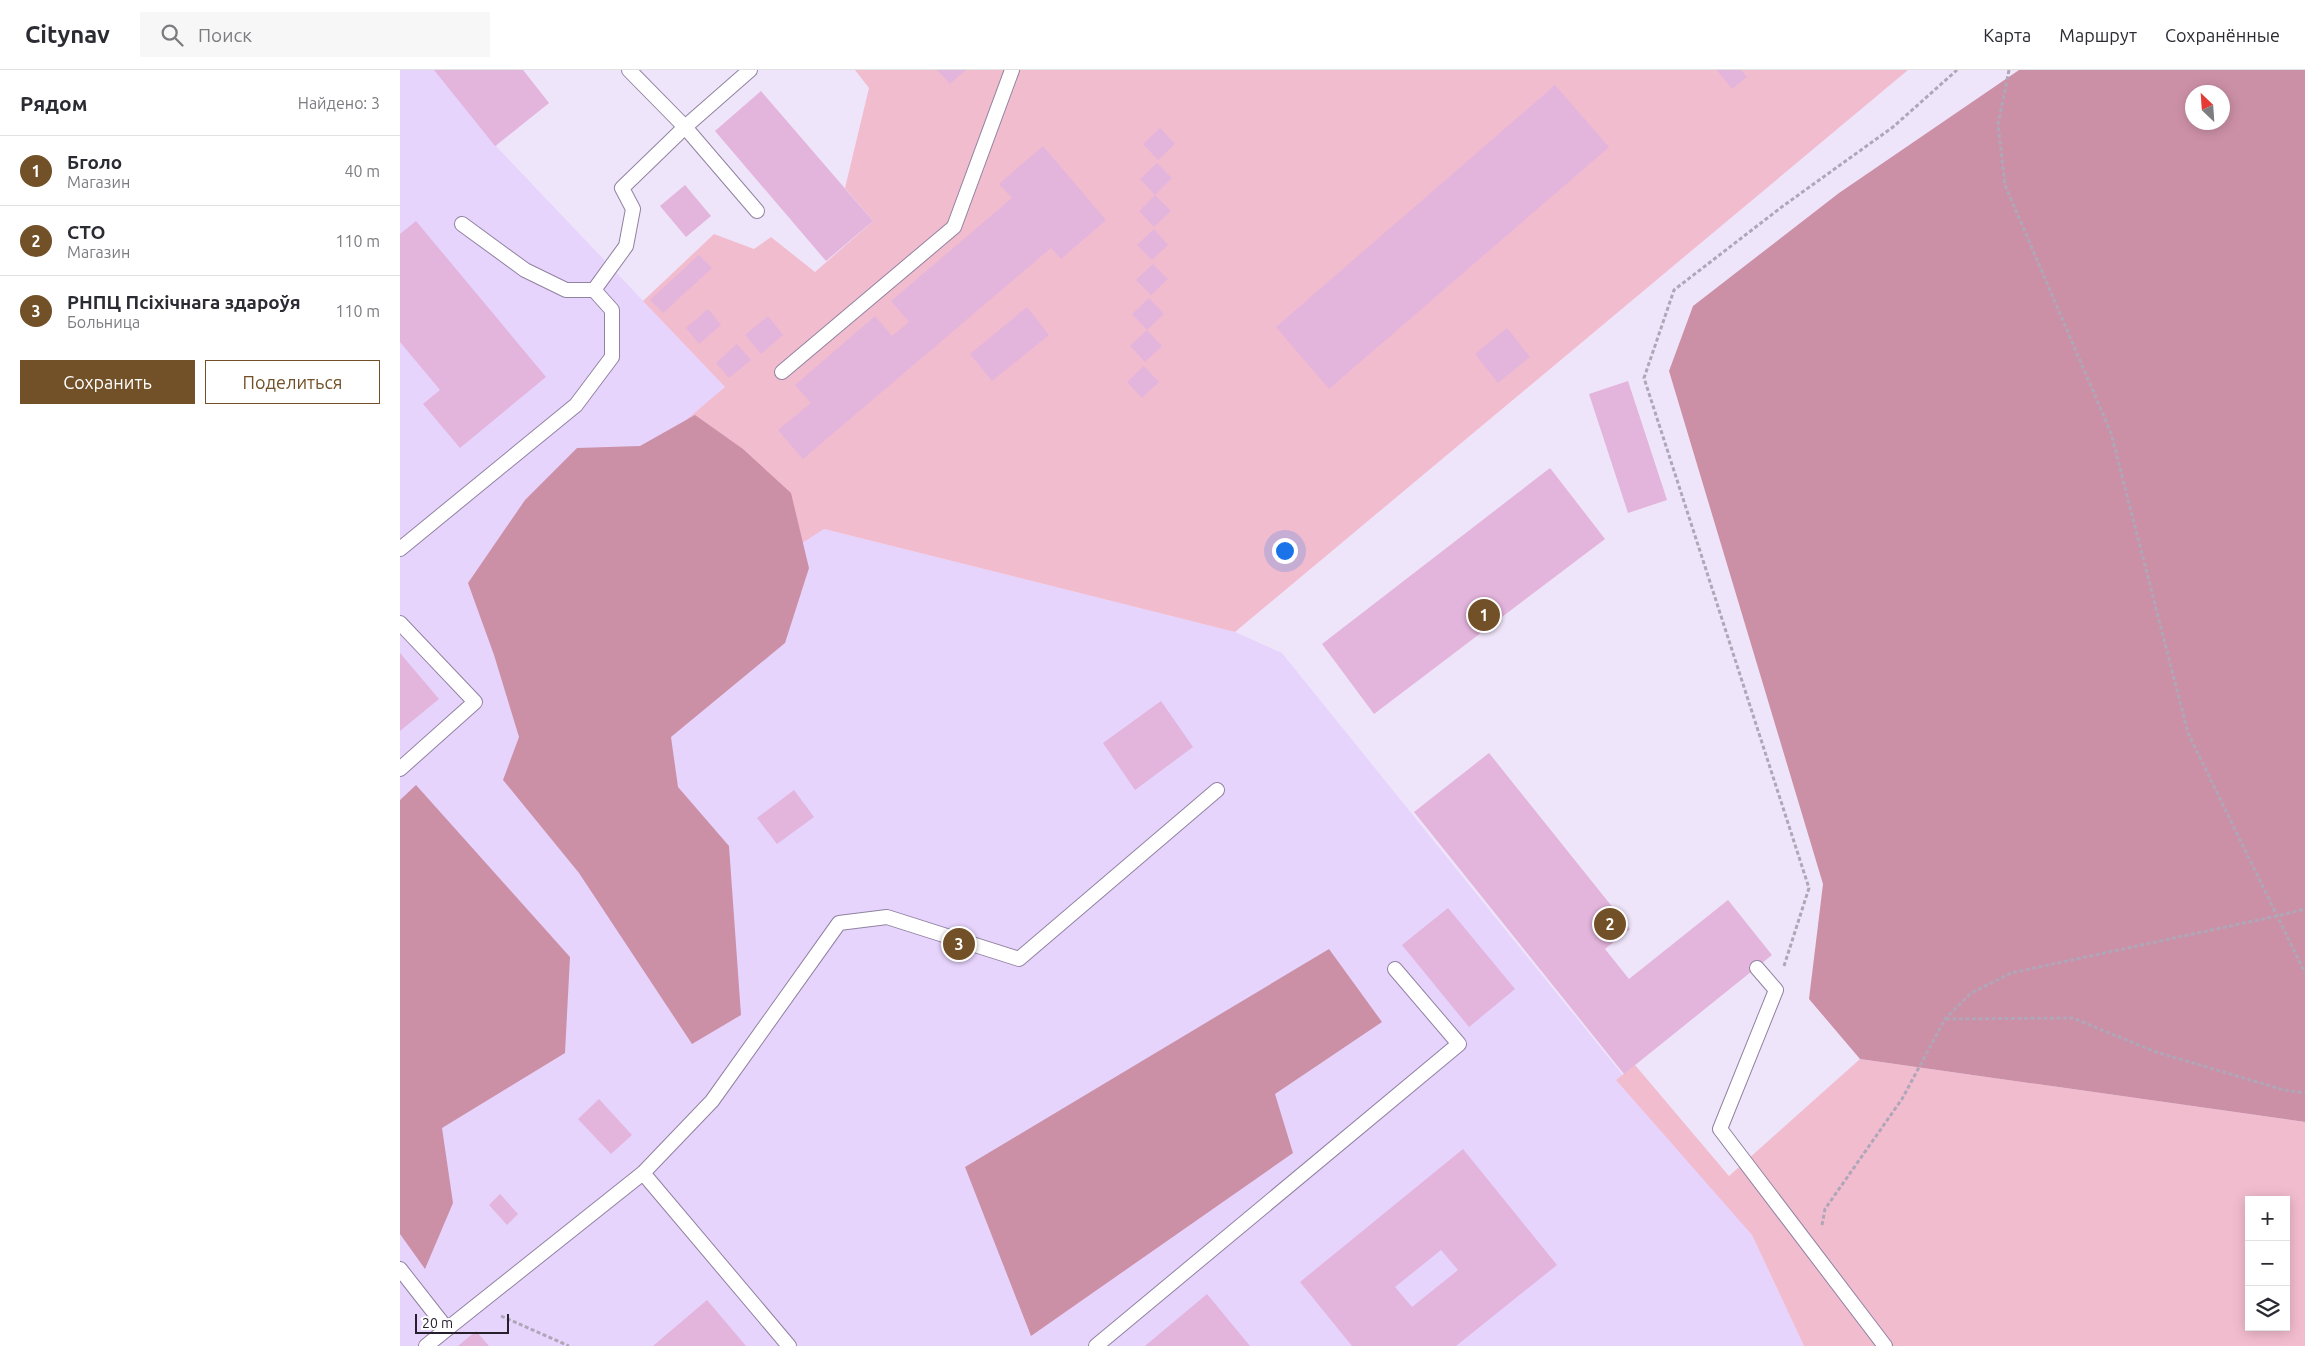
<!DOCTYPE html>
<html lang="ru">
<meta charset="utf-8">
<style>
body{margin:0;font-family:Ubuntu,sans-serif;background:#f7f7f7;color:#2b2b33}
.controls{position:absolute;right:15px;bottom:15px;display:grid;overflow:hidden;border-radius:0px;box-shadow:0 2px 12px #0003}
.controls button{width:45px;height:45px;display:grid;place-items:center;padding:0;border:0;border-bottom:1px solid #e1e1e2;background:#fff;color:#2b2b33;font:25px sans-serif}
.compass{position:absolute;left:1785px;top:15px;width:45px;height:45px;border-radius:50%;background:#fff;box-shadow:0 2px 12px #0003;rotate:335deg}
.scale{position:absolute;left:15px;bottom:12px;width:94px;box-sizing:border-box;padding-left:5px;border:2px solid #26202d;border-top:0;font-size:14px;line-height:18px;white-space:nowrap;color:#26202d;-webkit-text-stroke:4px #fff;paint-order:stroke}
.you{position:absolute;left:884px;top:480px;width:18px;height:18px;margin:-12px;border:4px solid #fff;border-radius:50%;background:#1a73e8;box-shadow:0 0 0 8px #1a73e833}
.badge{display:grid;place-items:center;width:32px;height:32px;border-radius:50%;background:#725128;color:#fff;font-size:16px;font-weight:700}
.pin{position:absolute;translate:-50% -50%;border:2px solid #fff;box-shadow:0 1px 5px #0006}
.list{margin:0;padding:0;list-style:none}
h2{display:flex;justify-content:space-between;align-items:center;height:65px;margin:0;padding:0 20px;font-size:21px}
h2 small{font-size:16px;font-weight:400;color:#7c7c81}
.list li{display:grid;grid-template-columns:32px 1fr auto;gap:15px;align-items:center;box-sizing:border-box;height:70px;padding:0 20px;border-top:1px solid #e1e1e2}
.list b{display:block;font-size:19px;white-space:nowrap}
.list p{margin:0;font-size:16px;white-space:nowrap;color:#7c7c81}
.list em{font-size:16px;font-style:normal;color:#7c7c81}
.actions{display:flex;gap:10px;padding:15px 20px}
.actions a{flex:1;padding:11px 0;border:1px solid #725128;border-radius:0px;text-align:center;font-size:18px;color:#725128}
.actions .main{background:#725128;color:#fff}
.icon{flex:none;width:28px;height:28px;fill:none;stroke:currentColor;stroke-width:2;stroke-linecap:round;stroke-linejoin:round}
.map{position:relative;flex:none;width:1905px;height:1276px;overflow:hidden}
header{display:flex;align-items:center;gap:30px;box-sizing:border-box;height:70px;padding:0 25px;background:#fff;border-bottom:1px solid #e1e1e2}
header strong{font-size:24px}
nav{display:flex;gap:28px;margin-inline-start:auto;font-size:18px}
.search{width:350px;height:45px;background:#f7f7f7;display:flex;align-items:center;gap:12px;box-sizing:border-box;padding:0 18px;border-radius:0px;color:#7c7c81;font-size:19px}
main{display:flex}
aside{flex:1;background:#fff}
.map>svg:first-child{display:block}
</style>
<header>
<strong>Citynav</strong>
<div class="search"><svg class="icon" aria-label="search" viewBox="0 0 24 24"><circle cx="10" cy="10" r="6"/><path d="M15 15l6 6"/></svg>Поиск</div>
<nav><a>Карта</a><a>Маршрут</a><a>Сохранённые</a></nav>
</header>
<main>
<aside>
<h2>Рядом<small>Найдено: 3</small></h2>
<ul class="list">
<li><span class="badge">1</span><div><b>Бголо</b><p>Магазин</p></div><em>40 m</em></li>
<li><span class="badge">2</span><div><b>СТО</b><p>Магазин</p></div><em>110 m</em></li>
<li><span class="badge">3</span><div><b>РНПЦ Псіхічнага здароўя</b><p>Больница</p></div><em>110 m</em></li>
</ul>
<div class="actions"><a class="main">Сохранить</a><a>Поделиться</a></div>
</aside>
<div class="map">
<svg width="1905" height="1276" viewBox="0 0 1905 1276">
<rect width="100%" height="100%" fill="#efe5fa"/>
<path fill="#e7d4fd" d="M0 0H123L149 33 96 76 325 317 424 459 835 562 882 583 1352 1165 1404 1276H0Z"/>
<g fill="#f2bccf" fill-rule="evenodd">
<path d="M455 0H1508L835 562 424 459 363 498 246 384 325 317 243 231 314 164 354 179 371 167 415 202 473 151 445 118 469 18Z"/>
<path d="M1460 989 1905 1052V1276H1404L1352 1165 1216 1010 1235 995 1329 1106ZM1849 1130H1886V1257H1849Z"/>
</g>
<g fill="#cc90a6" fill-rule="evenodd">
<path d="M1619 0H1905V1052L1460 989 1409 929 1423 814 1269 301 1293 236 1439 123ZM1822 22V52H1792V22Z"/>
<path d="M295 345 343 379 391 423 409 498 385 573 271 667 278 717 329 776 341 945 292 974 179 803 103 710 119 667 94 585 68 513 125 430 177 378 240 376Z"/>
<path d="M16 715 170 887 165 983 42 1058 53 1133 25 1199 0 1164V730Z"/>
<path d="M929 879 982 952 875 1024 893 1083 631 1266 565 1097Z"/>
</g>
<g fill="#e3b4dc" fill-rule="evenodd">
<path d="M34 0H123L149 33 95 76Z"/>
<path d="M537 0H566L550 14Z"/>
<path d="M1317 0H1341L1347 7 1332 19Z"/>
<path d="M1155 15 1209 77 929 319 876 257Z"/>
<path d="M361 21 473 151 426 191 315 61Z"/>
<path d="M760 58 775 74 758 90 743 74Z"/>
<path d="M643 76 706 150 661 189 651 178 403 389 378 360 411 333 395 315 475 246 492 266 509 252 491 231 612 128 599 114Z"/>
<path d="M757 93 772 108 755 125 740 109Z"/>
<path d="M285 115 311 146 286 167 260 136Z"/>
<path d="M755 125 771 141 754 157 739 141Z"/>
<path d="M16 151 146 307 60 378 23 334 40 320 0 272V164Z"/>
<path d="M754 159 768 175 752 190 737 175Z"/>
<path d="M299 185 312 198 263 243 250 230Z"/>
<path d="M753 194 768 209 751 225 736 210Z"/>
<path d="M749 228 764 244 747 260 732 244Z"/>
<path d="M627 237 649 265 592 311 570 284Z"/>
<path d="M308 239 321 255 299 274 286 258Z"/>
<path d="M368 246 383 265 361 284 345 265Z"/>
<path d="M1107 258 1130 287 1098 313 1075 284Z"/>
<path d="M747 260 762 276 745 292 730 276Z"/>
<path d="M337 274 351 290 329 308 316 293Z"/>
<path d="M744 296 759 312 742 328 727 312Z"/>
<path d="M1228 311 1267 430 1228 443 1189 324Z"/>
<path d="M1150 398 1205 469 974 644 922 574Z"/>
<path d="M0 583 39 629 0 661Z"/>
<path d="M761 631 793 677 735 720 703 673Z"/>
<path d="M1089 683 1230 859 1205 879 1229 909 1328 830 1372 885 1224 1004 1014 742Z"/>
<path d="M394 720 414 747 377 774 357 748Z"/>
<path d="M1048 838 1115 919 1069 957 1002 875Z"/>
<path d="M199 1029 232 1065 211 1084 178 1049Z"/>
<path d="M1063 1079 1157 1195 1056 1276H952L900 1212ZM1041 1180 1058 1200 1012 1237 995 1217Z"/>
<path d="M100 1124 118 1144 107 1155 89 1135Z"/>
<path d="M807 1224 850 1276H745Z"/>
<path d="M307 1230 346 1276H253Z"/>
<path d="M76 1261 89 1276H58Z"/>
</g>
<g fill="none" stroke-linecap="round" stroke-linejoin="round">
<defs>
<g id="service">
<path d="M229 0 285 57 357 141"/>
<path d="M62 154 125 200 166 220H194"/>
<path d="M382 302 554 157 612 0"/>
<path d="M0 479 176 335 212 287V240L194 220 226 176 233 139 222 118 285 57 350 0"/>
<path d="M0 553 75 632 0 699"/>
<path d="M1357 898 1376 920 1320 1059 1485 1276"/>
<path d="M243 1103 389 1276"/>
<path d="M0 1199 47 1259 243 1103 312 1031 439 853 487 847 619 889 817 720"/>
<path d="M26 1276 47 1259"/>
<path d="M696 1276 1059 974 995 899"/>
</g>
</defs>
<use href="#service" stroke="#9182a1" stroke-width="16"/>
<g stroke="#afa6b8" stroke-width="3" stroke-dasharray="4 2.5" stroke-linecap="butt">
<path d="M1609 0 1598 55 1605 115 1711 363 1788 663 1905 903"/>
<path d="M1384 896 1409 818 1244 308 1274 220 1383 136 1493 57 1557 0"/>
<path d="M1546 949 1673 948 1753 981 1884 1020 1905 1023"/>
<path d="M1422 1155 1425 1139 1502 1029 1545 949 1571 923 1611 903 1877 846 1905 839"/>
<path d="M101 1246 169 1276"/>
</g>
<use href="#service" stroke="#fff" stroke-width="14"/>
</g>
</svg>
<div class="controls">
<button>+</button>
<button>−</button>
<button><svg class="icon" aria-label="layers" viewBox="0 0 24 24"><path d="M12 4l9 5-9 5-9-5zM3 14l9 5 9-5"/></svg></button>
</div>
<svg class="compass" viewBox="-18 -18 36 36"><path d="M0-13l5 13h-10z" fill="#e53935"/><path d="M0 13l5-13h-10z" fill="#7c7c81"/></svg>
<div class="scale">20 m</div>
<div class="you"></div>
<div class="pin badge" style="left:1084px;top:545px">1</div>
<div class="pin badge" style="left:1210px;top:854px">2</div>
<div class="pin badge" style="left:559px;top:874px">3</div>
</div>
</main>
